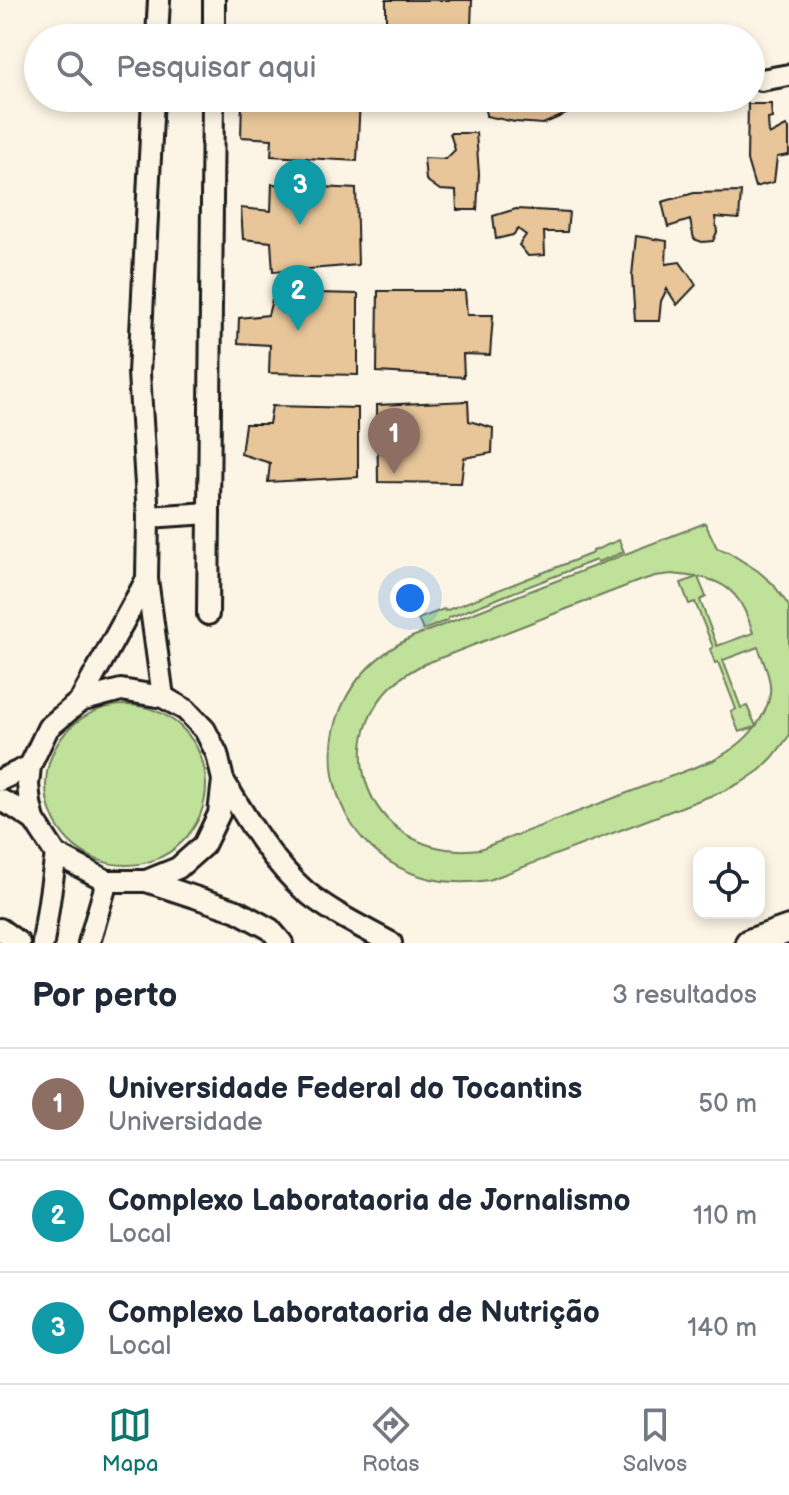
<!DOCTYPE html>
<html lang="pt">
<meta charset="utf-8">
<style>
body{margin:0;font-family:"Balsamiq Sans",sans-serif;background:#f2f2f3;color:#1f2937}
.controls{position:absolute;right:24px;bottom:24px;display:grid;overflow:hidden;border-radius:16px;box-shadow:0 4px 12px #0003}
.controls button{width:72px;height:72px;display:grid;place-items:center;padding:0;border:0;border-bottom:2px solid #e0e1e3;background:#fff;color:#1f2937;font:40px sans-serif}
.you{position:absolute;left:410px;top:598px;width:28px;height:28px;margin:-20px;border:6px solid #fff;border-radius:50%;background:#1a73e8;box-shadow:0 0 0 12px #1a73e833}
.badge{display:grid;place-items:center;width:52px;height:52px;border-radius:50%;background:#0f766e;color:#fff;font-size:26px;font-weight:700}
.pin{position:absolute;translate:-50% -66px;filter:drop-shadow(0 2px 4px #0008)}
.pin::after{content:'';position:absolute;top:42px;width:28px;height:24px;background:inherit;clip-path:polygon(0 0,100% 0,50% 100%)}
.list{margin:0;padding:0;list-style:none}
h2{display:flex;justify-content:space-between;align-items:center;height:104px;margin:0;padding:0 32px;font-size:34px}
h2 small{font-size:26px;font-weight:400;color:#747a83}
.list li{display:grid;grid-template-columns:52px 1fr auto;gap:24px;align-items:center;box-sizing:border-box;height:112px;padding:0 32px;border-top:2px solid #e0e1e3}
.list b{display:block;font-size:30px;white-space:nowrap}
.list p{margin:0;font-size:26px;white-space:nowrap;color:#747a83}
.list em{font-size:26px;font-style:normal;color:#747a83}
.icon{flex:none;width:44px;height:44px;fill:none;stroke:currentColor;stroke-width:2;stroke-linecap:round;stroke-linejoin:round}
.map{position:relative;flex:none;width:789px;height:943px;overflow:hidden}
.search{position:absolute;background:#fff;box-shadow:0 4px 12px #0003;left:24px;right:24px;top:24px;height:88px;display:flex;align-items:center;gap:20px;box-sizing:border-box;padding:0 28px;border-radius:44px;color:#747a83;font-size:30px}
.sheet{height:440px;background:#fff}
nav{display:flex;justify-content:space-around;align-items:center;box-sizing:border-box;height:112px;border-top:2px solid #e0e1e3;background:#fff;font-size:22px;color:#747a83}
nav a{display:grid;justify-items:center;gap:4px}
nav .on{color:#0f766e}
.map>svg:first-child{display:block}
</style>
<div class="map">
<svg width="789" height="943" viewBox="0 0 789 943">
<rect width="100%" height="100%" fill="#fcf5e5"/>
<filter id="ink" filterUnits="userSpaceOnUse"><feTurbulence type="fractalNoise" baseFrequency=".0125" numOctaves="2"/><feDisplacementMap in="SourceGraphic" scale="16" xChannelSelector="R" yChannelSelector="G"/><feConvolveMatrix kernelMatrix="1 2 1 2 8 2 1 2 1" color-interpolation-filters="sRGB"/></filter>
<g filter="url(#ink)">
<g fill="#bfe19a" stroke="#6e7e5b" stroke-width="2" fill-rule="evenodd">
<path d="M705 523 717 548 728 552 758 571 773 584 789 606V736L773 757 760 770 744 781 726 790 489 880C332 905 268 707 412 637ZM672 574 697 577 681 583 689 604 695 602 713 647 710 649 715 663 718 662 736 709 731 712 739 732 755 727C744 742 730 751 714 760L480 849C361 864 315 719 422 665L639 581 655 576ZM698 577C732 582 744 602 753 633L717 646 700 600 706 597ZM758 647C771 681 778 694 756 726L747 706 741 708 723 660Z"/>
<path d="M619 540 624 552 598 562 596 560 448 618V620L423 630 418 619 444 609 445 611 593 553V551Z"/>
<circle cx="126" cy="785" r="80"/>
</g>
<g fill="#e8c69a" stroke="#1c1c1c" stroke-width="2">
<path d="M386 0H472L471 27 386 25Z"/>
<path d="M271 98H360L357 161 271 156 272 139 241 137 242 100 271 102Z"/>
<path d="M485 98H572L573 111 543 124 515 122 486 116Z"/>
<path d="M748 104H771L772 118 768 119 769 135 786 126 789 129V155L777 157 774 182 755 187 747 160Z"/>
<path d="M450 133H476L479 174 477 210H457L456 191 440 190 426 180 424 158 446 159 455 150Z"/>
<path d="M272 184 356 189 358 265 273 272 271 242 243 239 241 208 271 211Z"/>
<path d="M741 192 739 219 715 217 717 232 713 241 702 242 694 239 690 220 668 227 662 202 694 193Z"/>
<path d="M516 209 569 212 567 232H544L545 255 528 256 519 245 526 235 518 229 513 235 496 239 493 216Z"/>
<path d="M636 236 667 241 666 264 680 262 696 285 677 305 667 289 661 301 659 321H635L632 276Z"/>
<path d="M378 291H465L467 315H493L490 355 463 354 464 377 377 372Z"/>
<path d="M274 292 358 294V375L269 373 270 345 238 343 239 318 268 315Z"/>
<path d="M468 401 469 421 493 428 492 453 464 458 461 483 378 482 377 405Z"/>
<path d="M272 406 358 408V477L268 482 270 463 241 454 245 424H269Z"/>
</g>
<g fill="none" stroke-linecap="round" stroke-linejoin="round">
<defs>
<g id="minor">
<path d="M157 38 159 0"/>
<path d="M214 38V0"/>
<path d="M761 80 789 75"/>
<path d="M153 98 139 373 148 517 147 579 163 697"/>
<path d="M148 517 209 513"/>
<path d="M147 579 80 701 48 728 30 766 28 785 30 803 34 820 56 854 107 881H146L237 911 270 929 282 943"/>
<path d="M208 614 213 98"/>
<path d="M80 701 121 690 163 697 186 710 205 730 217 754 223 780 219 814 204 845 178 868 146 881"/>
<path d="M0 780 30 766"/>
<path d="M223 780C247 819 270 860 305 891 330 912 362 927 391 943"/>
<path d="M0 800 14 807 34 820"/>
<path d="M0 929 19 943"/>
<path d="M43 943 56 854"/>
<path d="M89 943 107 881"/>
</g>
<path id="major" d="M749 943 789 929"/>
</defs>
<use href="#minor" stroke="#1c1c1c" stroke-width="26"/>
<use href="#major" stroke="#1c1c1c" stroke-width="32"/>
<use href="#minor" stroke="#fcf5e5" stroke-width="20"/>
<use href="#major" stroke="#fcf5e5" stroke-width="26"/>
</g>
</g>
</svg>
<div class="controls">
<button><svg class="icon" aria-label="locate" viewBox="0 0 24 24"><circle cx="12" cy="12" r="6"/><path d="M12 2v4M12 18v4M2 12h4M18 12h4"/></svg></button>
</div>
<div class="you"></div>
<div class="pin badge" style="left:394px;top:474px;background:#8d6e63">1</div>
<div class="pin badge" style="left:298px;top:331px;background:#0f9aa8">2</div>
<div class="pin badge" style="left:300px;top:225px;background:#0f9aa8">3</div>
<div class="search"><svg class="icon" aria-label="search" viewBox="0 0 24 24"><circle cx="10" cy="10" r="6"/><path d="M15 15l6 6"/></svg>Pesquisar aqui</div>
</div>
<section class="sheet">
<h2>Por perto<small>3 resultados</small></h2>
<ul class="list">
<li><span class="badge" style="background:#8d6e63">1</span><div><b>Universidade Federal do Tocantins</b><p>Universidade</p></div><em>50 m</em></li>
<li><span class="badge" style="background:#0f9aa8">2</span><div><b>Complexo Laborataoria de Jornalismo</b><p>Local</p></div><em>110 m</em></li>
<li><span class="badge" style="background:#0f9aa8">3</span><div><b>Complexo Laborataoria de Nutrição</b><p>Local</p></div><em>140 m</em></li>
</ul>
</section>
<nav>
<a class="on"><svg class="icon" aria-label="map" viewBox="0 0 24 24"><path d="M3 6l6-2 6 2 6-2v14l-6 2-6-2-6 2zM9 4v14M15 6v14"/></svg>Mapa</a>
<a><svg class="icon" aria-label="directions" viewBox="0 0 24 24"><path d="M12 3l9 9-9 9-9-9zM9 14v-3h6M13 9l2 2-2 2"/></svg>Rotas</a>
<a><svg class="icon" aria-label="saved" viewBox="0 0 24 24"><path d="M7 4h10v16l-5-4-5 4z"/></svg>Salvos</a>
</nav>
